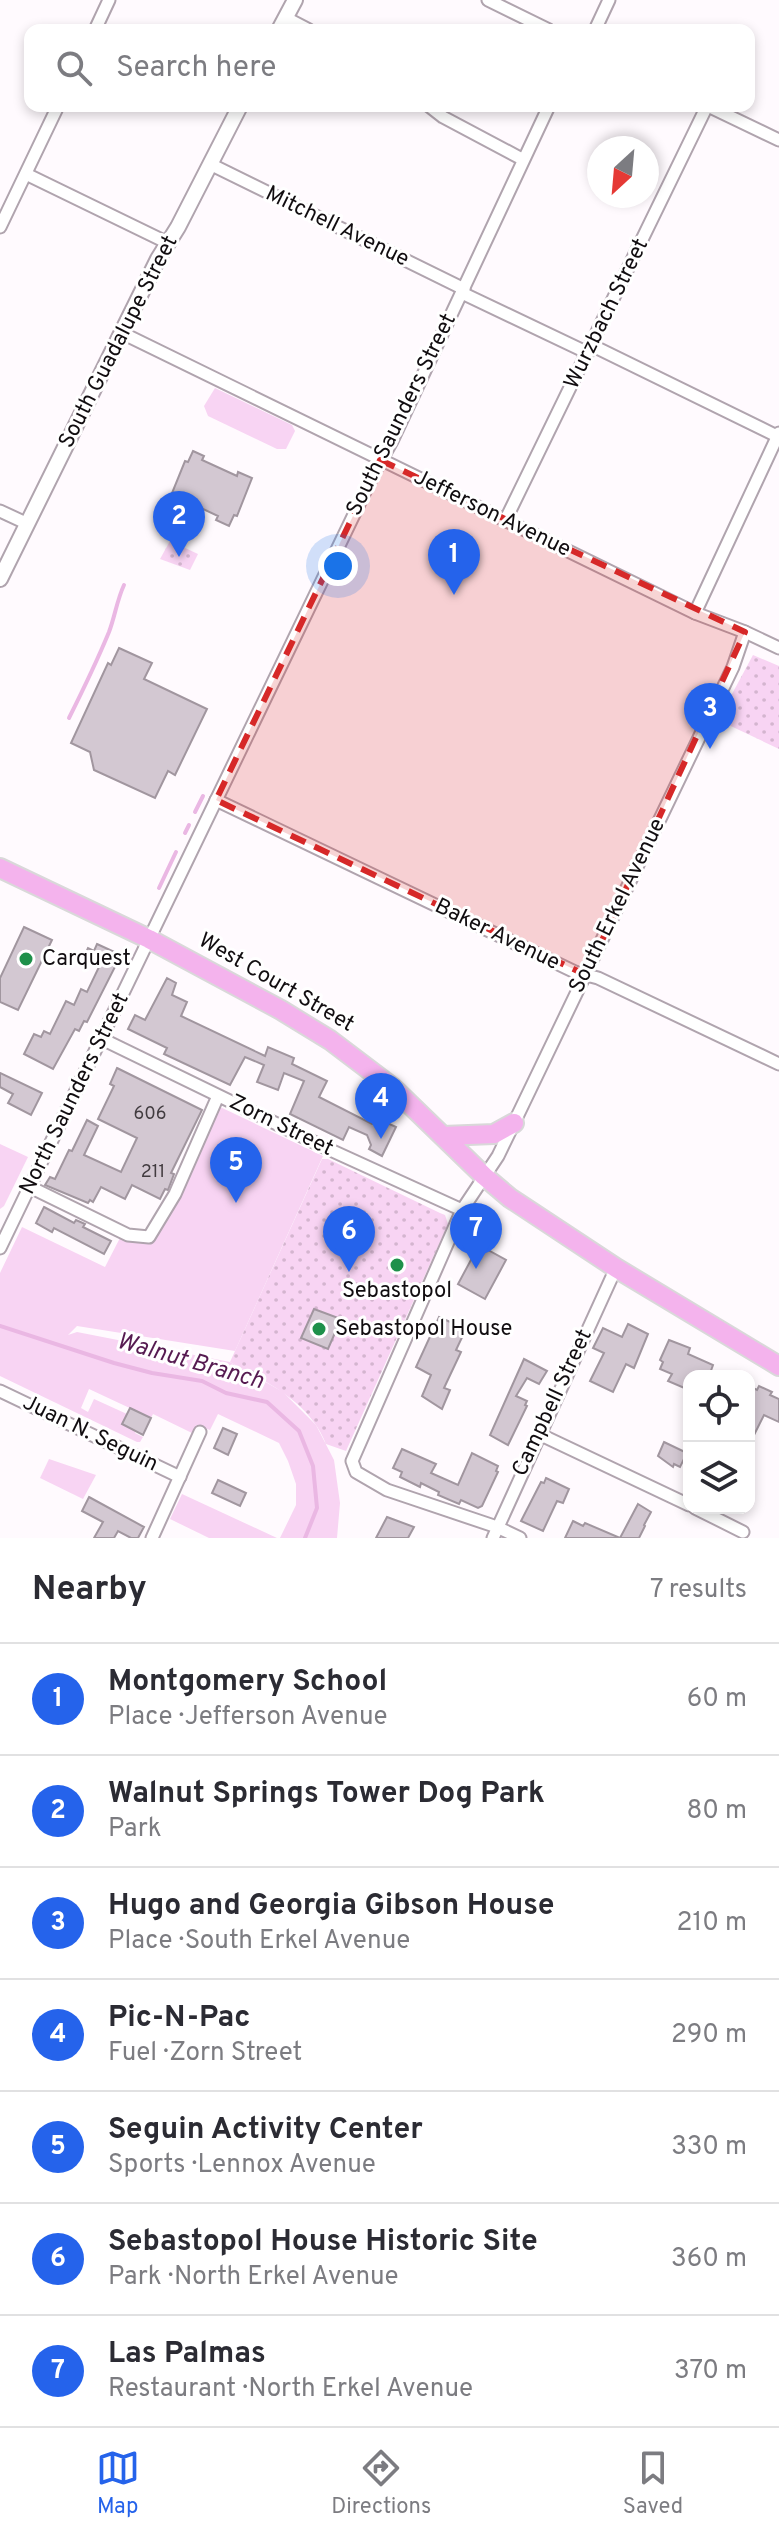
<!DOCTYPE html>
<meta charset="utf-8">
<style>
body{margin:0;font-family:Overpass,sans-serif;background:#f2f2f3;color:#2b2b33}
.controls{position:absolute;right:24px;bottom:24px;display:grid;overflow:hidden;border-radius:16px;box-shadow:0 4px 12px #0003}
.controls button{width:72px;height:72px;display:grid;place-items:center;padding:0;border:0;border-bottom:2px solid #e1e1e2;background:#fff;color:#2b2b33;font:40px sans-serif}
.compass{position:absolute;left:587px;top:136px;width:72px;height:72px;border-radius:50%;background:#fff;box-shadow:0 4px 12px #0003;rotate:206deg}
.you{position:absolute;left:338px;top:566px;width:28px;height:28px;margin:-20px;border:6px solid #fff;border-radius:50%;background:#1a73e8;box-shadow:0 0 0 12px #1a73e833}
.badge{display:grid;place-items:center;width:52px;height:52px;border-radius:50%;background:#2563eb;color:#fff;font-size:26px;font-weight:700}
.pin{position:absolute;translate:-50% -66px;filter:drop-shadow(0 2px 4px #0008)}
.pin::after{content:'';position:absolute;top:42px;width:28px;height:24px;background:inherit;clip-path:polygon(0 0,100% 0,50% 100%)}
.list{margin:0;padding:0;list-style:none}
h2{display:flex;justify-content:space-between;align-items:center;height:104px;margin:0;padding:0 32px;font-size:34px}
h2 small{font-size:26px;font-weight:400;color:#7c7c81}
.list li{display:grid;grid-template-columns:52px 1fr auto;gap:24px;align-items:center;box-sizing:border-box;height:112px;padding:0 32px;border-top:2px solid #e1e1e2}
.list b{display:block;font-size:30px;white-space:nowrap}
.list p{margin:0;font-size:26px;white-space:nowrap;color:#7c7c81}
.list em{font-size:26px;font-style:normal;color:#7c7c81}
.icon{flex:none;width:44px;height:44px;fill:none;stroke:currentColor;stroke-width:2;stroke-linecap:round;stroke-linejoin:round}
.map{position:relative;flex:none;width:779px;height:1538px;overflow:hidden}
.search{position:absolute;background:#fff;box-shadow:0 4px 12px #0003;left:24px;right:24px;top:24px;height:88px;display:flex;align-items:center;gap:20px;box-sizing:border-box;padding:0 28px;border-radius:16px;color:#7c7c81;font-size:30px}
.sheet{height:888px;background:#fff}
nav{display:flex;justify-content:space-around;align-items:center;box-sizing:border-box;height:112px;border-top:2px solid #e1e1e2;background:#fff;font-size:22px;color:#7c7c81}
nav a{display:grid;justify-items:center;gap:4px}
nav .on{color:#2563eb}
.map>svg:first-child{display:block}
</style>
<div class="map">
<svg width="779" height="1538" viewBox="0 0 779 1538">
<defs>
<pattern id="park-dots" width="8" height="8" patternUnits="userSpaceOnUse" patternTransform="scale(2)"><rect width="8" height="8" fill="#f8d4f3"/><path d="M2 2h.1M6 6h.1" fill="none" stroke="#d4b5cf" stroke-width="1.8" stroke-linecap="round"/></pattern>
</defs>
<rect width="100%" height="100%" fill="#fffafe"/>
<g fill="#f8d4f3">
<path d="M215 388 292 425 295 431 286 449H277L208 416 204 406Z"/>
<path d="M218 1106 323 1156 235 1351 77 1326 68 1335 77 1332 230 1362 283 1392 316 1425 334 1460 340 1503 337 1538H280L296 1505V1484L288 1461 279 1443 218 1414 210 1430 197 1425 192 1433 153 1414 151 1418 89 1389 81 1408 88 1412 94 1399 127 1414 122 1424H138L135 1433 143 1437 140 1442H137L0 1376V1273L22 1227 105 1267 121 1236 145 1243C174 1228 204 1138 218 1106Z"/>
<path d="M0 1144 28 1157 4 1206 0 1209Z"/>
<path d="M49 1459 96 1475 83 1499 40 1478Z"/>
<path d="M182 1494 277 1538H209L170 1519Z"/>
</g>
<g fill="url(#park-dots)">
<path d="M170 541 198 554 190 570 160 559Z"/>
<path d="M753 655 779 666V749L718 720Z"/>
<path d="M322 1159H328L440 1213 445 1215 448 1224 346 1451 326 1444C310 1402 267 1382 230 1362Z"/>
</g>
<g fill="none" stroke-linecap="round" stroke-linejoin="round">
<g stroke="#eab7e3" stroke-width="4">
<path d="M69 718C83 690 97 661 109 632 115 616 117 600 124 585"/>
<path d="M195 812 203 796"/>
<path d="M185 833 189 825"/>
<path d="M159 888 176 852"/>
<path d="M0 1326 114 1363 152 1373 202 1381 226 1393 267 1402 299 1431 313 1466 317 1508 305 1538"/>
</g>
</g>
<g fill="#d3c8d2" stroke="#a1969f" stroke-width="2">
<path d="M193 451 204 456 202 460 237 476 238 472 252 478 237 516 234 515 229 526 216 520 218 516 184 500 182 504 170 498 185 461 188 462Z"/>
<path d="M119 648 152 663 144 679 207 709 175 775 168 771 155 798 94 770 90 752 71 743 108 663 111 665Z"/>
<path d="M24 927 52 940 18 1010 0 1002V978Z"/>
<path d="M97 944 121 955 87 1022 84 1021 79 1031 75 1029 53 1069 24 1054 34 1034 41 1037 44 1031 50 1034 66 1001 74 1005 81 989 87 992 99 967 83 959 88 948 94 951Z"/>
<path d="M167 978 176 983 172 995 187 1002 181 1016 265 1056 268 1047 294 1058 292 1064 327 1081 319 1097 372 1124 383 1121 396 1127 382 1156 369 1149 371 1145 367 1135 349 1127 343 1140 290 1114 304 1081 284 1073 278 1090 257 1082 264 1065 245 1057 230 1085 164 1054 167 1048 128 1029 135 1015 145 1020Z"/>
<path d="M117 1068 202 1110 171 1173 174 1174 168 1190 165 1189 160 1199 132 1185 125 1199 101 1187 93 1202 90 1200 88 1203 45 1185 50 1177 55 1179 69 1150 72 1151 87 1120 98 1126 84 1155 121 1172 137 1138 98 1119 114 1086 110 1084Z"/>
<path d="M0 1073 42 1093 31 1115 8 1103 13 1094 0 1087Z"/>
<path d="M44 1207 74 1223 76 1220 85 1224 83 1227 111 1241 104 1254 54 1228 52 1232 36 1223Z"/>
<path d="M479 1245 506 1260 485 1299 458 1284Z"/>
<path d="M314 1309 341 1319 328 1349 301 1338Z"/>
<path d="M439 1317 466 1329 456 1350 461 1352 444 1388 450 1390 442 1409 422 1396 431 1375 416 1367Z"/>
<path d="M628 1324 648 1334 634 1368 626 1364 613 1392 590 1381 604 1353 593 1348 603 1328 622 1337Z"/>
<path d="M669 1340 690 1348 688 1354 713 1365 709 1376H689V1390L668 1381 672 1374 660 1369 663 1362 660 1360Z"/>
<path d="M524 1359 547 1371 539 1384 527 1378 516 1396 527 1401 525 1405 527 1406 508 1445 490 1435Z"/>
<path d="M749 1386 757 1390 759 1386 772 1392 770 1395 779 1399V1422L764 1415 749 1445Z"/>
<path d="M130 1408 151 1418 143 1435 122 1424Z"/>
<path d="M223 1428 237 1434 228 1455 214 1448Z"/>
<path d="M664 1442 687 1453 680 1467 674 1464 673 1467 658 1456Z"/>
<path d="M402 1449 436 1464 431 1473 458 1485 472 1453 498 1466 496 1471 498 1472 482 1506 478 1508 461 1500 459 1504 438 1495 439 1492 421 1483 420 1487 400 1477 402 1472 393 1468Z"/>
<path d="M546 1478 569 1489 563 1503 557 1501 543 1531 521 1521 541 1482 544 1483Z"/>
<path d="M218 1480 246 1493 240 1506 212 1493Z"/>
<path d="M89 1497 144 1527 138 1538H131L118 1531 114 1538H94L103 1522 82 1511Z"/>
<path d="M638 1504 651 1512 644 1525 645 1526 639 1538H620Z"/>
<path d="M387 1517 414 1527 408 1538H376Z"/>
<path d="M573 1521 583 1526 585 1523 620 1538H565Z"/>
</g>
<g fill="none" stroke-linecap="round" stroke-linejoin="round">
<defs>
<g id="minor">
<path d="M488 0 549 30"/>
<path d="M286 18 309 30"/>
<path d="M95 30 109 0"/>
<path d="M595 30 609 0"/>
<path d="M429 106 443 117 522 159"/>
<path d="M708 106 779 140"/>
<path d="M210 164 464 289"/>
<path d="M26 174 168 243"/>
<path d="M0 227 58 106"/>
<path d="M462 293 588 353"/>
<path d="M122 333 695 613 745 632 779 648"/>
<path d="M591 345 779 437"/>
<path d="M0 511 28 524"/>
<path d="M505 521 707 106"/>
<path d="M695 613 779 433"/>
<path d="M216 800 575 972 598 978 779 1064"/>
<path d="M102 1039 326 1148 462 1210"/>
<path d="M30 1187 128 1235 149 1237 175 1194 218 1096"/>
<path d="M0 1248 374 473 392 441 549 106"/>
<path d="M0 1391 180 1477"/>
<path d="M539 1434 689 1505"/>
<path d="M695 1508 743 1532"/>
<path d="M152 1538 200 1432"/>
<path d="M493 1538 616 1268"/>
<path d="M520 1538 497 1527 387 1490 356 1472 352 1461 462 1210 498 1156 514 1123 733 667 745 632"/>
</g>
<g id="tertiary">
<path d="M279 30 295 0"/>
<path d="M0 579 158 259 178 227 240 106"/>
</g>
<g id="primary">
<path d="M0 868 149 939 281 1010 330 1040 392 1087 484 1176 510 1198 616 1268 779 1366"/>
<path d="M443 1136 494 1134 514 1123"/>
</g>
</defs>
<use href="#minor" stroke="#b0a4ae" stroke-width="15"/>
<use href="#tertiary" stroke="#b0a4ae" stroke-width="18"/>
<use href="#primary" stroke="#d9d8d9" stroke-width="22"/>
<use href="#minor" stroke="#fff" stroke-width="11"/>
<use href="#tertiary" stroke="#fff" stroke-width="14"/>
<use href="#primary" stroke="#f4b3ed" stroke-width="18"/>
</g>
<path fill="#d62828" fill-opacity="0.2" stroke="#d62828" stroke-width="6" stroke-dasharray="16 10" stroke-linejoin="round" d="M380 460 745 632 586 975 216 800Z"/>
<g fill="#1e904a" stroke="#fff" stroke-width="3">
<circle cx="26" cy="959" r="8"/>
<circle cx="397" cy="1265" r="8"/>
<circle cx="319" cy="1329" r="8"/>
</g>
<g text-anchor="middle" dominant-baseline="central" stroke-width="6" stroke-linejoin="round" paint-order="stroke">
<g font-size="18" fill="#423c40">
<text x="150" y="1114">606</text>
<text x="153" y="1172">211</text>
</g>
<g font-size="22" fill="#110d10" stroke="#fff">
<text transform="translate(337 227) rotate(26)">Mitchell Avenue</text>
<text transform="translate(607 314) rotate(-64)">Wurzbach Street</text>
<text transform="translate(119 342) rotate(-63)">South Guadalupe Street</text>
<text transform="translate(402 415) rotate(-64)">South Saunders Street</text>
<text transform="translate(492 514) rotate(26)">Jefferson Avenue</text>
<text transform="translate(618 906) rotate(-64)">South Erkel Avenue</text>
<text transform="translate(497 935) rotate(26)">Baker Avenue</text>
<text transform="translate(276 983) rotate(30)">West Court Street</text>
<text transform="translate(75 1094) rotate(-64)">North Saunders Street</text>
<text transform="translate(281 1126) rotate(26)">Zorn Street</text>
<text transform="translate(553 1403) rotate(-65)">Campbell Street</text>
<text transform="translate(90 1434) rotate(26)">Juan N. Seguin</text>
</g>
<g font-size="22" fill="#110d10" stroke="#fff" text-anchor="start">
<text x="42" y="959">Carquest</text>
<text x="397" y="1291" text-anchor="middle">Sebastopol</text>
<text x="335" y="1329">Sebastopol House</text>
</g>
<g font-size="24" font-style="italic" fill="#561b51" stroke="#fff">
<text transform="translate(190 1362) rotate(16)">Walnut Branch</text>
</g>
</g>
</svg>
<div class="controls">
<button><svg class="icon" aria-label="locate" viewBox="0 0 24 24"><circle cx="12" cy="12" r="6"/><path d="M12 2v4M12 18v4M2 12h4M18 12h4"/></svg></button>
<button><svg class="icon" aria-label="layers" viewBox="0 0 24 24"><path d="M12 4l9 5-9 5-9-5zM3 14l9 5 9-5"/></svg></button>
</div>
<svg class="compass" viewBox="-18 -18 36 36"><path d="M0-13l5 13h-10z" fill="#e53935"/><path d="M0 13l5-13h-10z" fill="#7c7c81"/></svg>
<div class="you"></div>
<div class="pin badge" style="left:454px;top:595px">1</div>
<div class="pin badge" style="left:179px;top:557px">2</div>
<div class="pin badge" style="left:710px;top:749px">3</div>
<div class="pin badge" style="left:381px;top:1139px">4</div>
<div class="pin badge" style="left:236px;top:1203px">5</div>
<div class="pin badge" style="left:349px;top:1272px">6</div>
<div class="pin badge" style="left:476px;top:1269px">7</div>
<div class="search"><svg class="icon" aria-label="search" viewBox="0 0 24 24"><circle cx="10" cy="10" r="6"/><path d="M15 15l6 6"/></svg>Search here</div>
</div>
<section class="sheet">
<h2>Nearby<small>7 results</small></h2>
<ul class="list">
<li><span class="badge">1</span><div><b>Montgomery School</b><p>Place · Jefferson Avenue</p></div><em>60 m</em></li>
<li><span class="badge">2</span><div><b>Walnut Springs Tower Dog Park</b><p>Park</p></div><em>80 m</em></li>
<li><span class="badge">3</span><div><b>Hugo and Georgia Gibson House</b><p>Place · South Erkel Avenue</p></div><em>210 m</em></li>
<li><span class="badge">4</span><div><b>Pic-N-Pac</b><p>Fuel · Zorn Street</p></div><em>290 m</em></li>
<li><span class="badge">5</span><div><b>Seguin Activity Center</b><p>Sports · Lennox Avenue</p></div><em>330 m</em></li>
<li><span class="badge">6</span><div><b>Sebastopol House Historic Site</b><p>Park · North Erkel Avenue</p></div><em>360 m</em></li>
<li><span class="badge">7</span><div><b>Las Palmas</b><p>Restaurant · North Erkel Avenue</p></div><em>370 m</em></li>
</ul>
</section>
<nav>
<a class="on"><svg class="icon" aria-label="map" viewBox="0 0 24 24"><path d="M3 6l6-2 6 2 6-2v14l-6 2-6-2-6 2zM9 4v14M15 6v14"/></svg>Map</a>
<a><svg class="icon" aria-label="directions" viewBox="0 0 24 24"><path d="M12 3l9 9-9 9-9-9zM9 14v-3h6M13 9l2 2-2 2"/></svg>Directions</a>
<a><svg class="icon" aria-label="saved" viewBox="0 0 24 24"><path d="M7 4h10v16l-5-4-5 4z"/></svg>Saved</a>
</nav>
